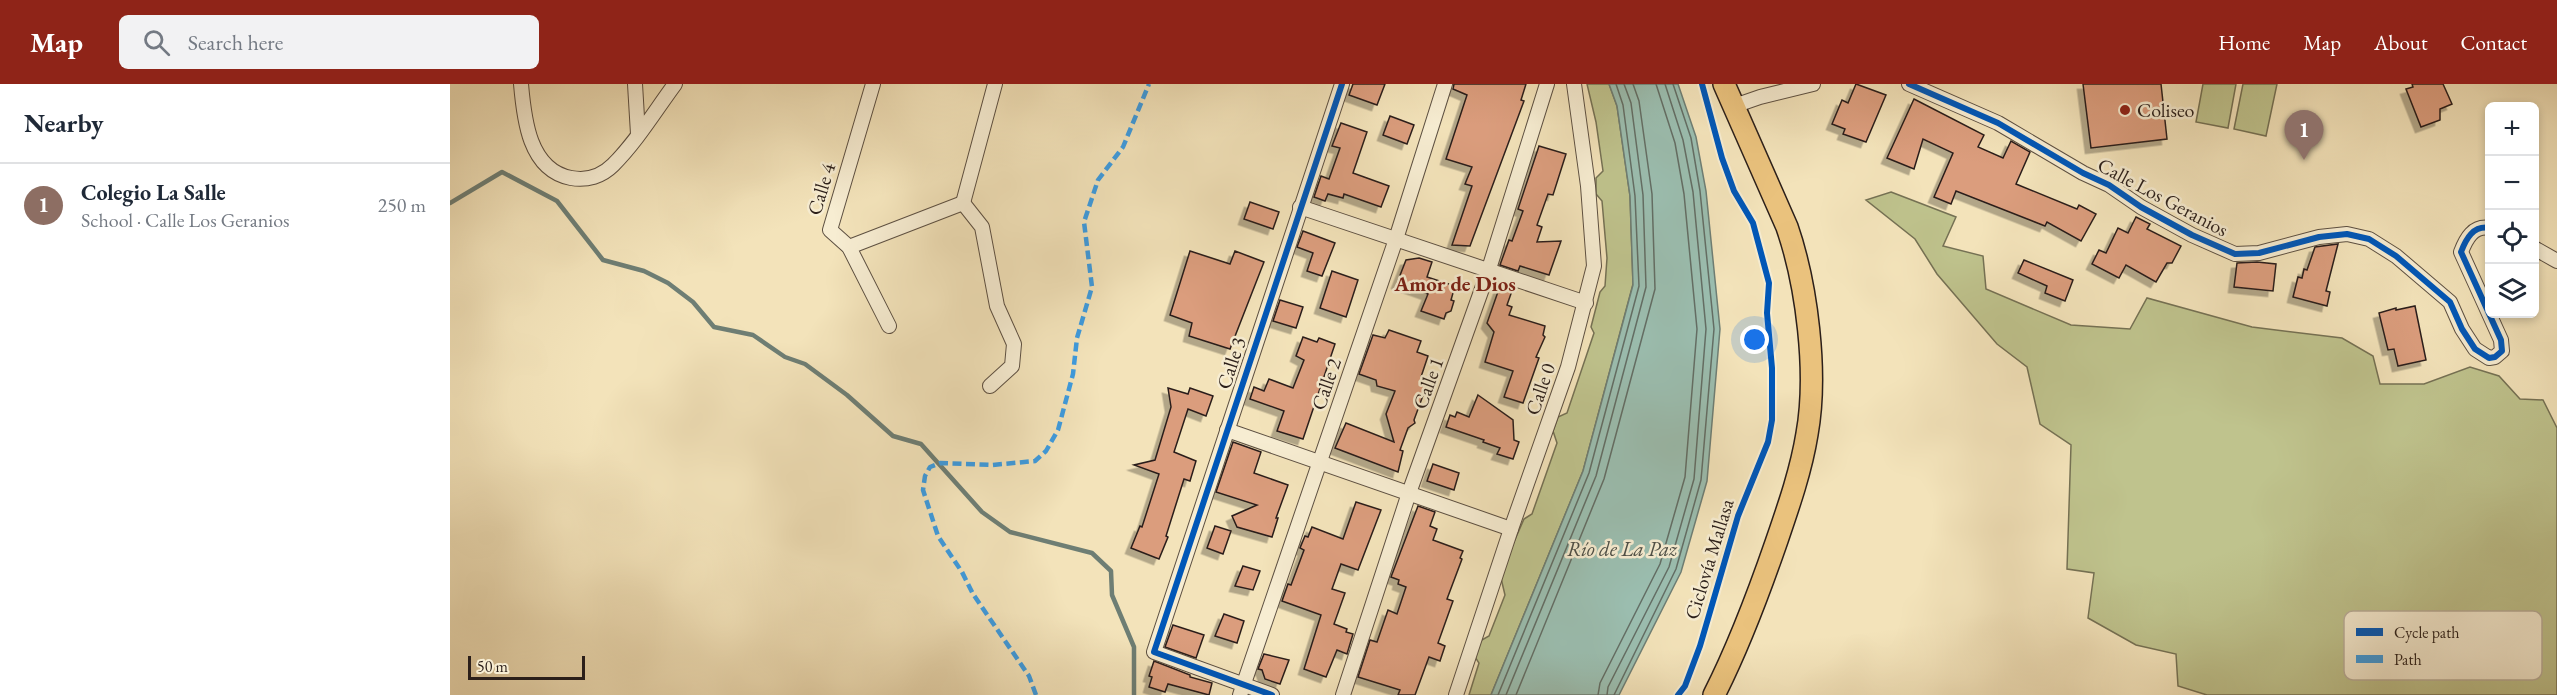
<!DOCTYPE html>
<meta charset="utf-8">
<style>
body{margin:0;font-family:"EB Garamond",serif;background:#f2f2f3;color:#1f2937}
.controls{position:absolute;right:18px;top:18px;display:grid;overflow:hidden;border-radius:9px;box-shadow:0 3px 9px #0003}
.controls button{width:54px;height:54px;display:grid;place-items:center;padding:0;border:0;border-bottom:2px solid #e0e1e3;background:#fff;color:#1f2937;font:30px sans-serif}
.scale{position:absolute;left:18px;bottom:15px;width:117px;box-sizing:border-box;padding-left:6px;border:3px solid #2b1f1a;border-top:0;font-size:16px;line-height:21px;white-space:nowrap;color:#2b1f1a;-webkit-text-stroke:4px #f7edd2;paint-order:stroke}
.you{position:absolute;left:1305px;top:256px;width:21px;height:21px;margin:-15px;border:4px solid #fff;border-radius:50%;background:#1a73e8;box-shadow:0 0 0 9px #1a73e833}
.badge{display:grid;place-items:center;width:39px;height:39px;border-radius:50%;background:#8f2418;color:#fff;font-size:20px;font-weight:700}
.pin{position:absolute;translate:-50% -50px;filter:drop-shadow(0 2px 3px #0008)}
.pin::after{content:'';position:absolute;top:32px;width:21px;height:18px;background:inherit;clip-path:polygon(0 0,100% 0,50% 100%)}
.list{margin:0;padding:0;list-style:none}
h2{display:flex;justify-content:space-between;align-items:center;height:78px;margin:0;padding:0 24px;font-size:26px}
h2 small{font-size:20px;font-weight:400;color:#747a83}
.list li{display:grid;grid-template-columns:39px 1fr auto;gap:18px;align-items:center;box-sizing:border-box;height:84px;padding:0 24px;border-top:2px solid #e0e1e3}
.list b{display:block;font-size:22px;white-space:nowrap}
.list p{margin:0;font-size:20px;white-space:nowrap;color:#747a83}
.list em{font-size:20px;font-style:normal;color:#747a83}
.icon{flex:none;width:33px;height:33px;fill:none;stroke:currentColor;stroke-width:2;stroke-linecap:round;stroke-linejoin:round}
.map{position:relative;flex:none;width:2107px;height:611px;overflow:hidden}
header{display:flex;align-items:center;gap:36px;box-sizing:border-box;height:84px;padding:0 30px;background:#8f2418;color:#fff}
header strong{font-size:28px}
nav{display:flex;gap:33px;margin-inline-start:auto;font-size:21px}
.search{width:420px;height:54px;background:#f2f2f3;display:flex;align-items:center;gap:15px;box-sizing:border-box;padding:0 21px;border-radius:9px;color:#747a83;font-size:22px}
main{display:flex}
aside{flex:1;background:#fff}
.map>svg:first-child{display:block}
</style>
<header>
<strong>Map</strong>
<div class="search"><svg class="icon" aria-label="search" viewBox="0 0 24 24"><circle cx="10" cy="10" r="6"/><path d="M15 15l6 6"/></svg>Search here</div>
<nav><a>Home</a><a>Map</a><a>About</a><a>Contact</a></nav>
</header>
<main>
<aside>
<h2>Nearby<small></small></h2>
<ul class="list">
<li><span class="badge" style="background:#8d6e63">1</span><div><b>Colegio La Salle</b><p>School · Calle Los Geranios</p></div><em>250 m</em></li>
</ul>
</aside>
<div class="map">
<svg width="2107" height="611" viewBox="0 0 2107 611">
<defs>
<filter id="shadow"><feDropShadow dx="-5.5" dy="5.5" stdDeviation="0" flood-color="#0004"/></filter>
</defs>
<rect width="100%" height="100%" fill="#f3e3ba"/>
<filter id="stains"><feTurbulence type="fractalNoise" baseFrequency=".00333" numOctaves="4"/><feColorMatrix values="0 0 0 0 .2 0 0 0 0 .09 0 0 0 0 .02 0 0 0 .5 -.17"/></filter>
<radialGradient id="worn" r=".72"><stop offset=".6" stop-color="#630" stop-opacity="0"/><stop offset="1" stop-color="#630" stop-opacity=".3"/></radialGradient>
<g fill="#bfc38d" stroke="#757154" stroke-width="1.5">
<path d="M1137 0H1159L1167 22 1180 112 1183 200 1133 387 1041 611H1019L1029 579 1025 573 1030 557 1039 552 1055 511 1050 490 1074 435 1082 430 1107 359 1103 347 1108 333 1117 329 1144 249 1141 243 1150 208 1155 202 1157 174 1152 117 1146 110V94L1153 87 1146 38Z"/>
<path d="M1753 0H1786L1778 44 1746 38Z"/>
<path d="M1793 0H1827L1816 52 1784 45Z"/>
<path d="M1441 108 1506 133 1493 162 1533 172 1536 205 1621 241 1680 245 1697 214 1802 243 1892 254 1923 272 1930 300H1974L2020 283 2049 292 2070 315 2093 316 2107 344V611H1757L1728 602 1726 570 1686 561 1638 534 1644 489 1617 485 1621 361 1590 340 1577 283 1547 260 1487 190 1465 155 1416 116Z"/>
</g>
<path fill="#9bbeb0" stroke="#6e7e74" stroke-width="1.5" d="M1159 0H1228L1246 53 1256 107 1270 245 1257 397 1231 488 1169 611H1041L1133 387 1183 201 1180 112 1167 22Z"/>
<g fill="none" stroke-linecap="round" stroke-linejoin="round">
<g stroke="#636e65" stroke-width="1.5">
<path d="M1048 611 1139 389 1189 202 1185 112 1173 21 1166 0"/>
<path d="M1056 611 1146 392 1196 203 1193 111 1181 19 1174 0"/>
<path d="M1066 611 1154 395 1205 205 1202 110 1189 17 1183 0"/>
<path d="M1148 611 1150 599 1210 480 1235 393 1247 245 1234 110 1225 59 1206 0"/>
<path d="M1157 611 1158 603 1219 483 1244 395 1256 245 1243 108 1233 56 1215 0"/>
<path d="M1164 611 1226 485 1251 396 1264 245 1250 107 1241 54 1223 0"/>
</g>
<path stroke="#6e7e74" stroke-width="4.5" d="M0 119 52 88 107 117 153 176 194 187 218 199 243 218 264 243 303 251 335 273 355 280 397 311 443 352 471 360 532 428 560 448 642 469 661 487 662 511 684 563V611"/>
</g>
<g fill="#db9d7d" stroke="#2b1f1a" stroke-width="1.5" filter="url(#shadow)">
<path d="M903 0H935L927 21 899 11Z"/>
<path d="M1004 0H1076L1071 16 1074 17 1020 162 1002 161 1022 102 1015 100 1022 83 996 75 1017 11 1003 5Z"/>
<path d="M1406 0 1436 11 1416 58 1393 50 1395 45 1382 40 1392 16 1398 19Z"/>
<path d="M1633 0H1711L1717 55 1641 64Z"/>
<path d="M1962 0H1993L2002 20 1990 25V36L1971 43 1956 5 1963 3Z"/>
<path d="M1464 15 1534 51 1528 63 1553 74 1561 57 1580 68 1566 100 1627 125 1629 121 1646 130 1631 157 1597 138 1595 142 1506 107 1501 120 1484 113 1503 69 1473 55 1464 85 1437 74Z"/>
<path d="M940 32 964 41 957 60 933 51Z"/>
<path d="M891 39 917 48 903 89 939 102 931 123 894 110 893 114 878 110 875 117 864 113 871 92 879 95 890 64 882 62Z"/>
<path d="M1089 62 1116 70 1103 111 1098 110 1087 141 1092 143 1087 158 1111 157 1099 191 1070 182 1068 187 1050 181 1059 156 1062 157 1073 127 1068 125Z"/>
<path d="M800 118 829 128 823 145 794 135Z"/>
<path d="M1686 133 1700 140 1697 145 1731 162 1722 179H1717L1706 198 1676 181 1669 194 1642 180 1649 166 1656 169 1668 144 1678 149Z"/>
<path d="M853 147 885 159 872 192 857 187 863 169 847 163Z"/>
<path d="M1888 160 1876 207 1880 208 1877 222 1843 213 1848 193 1852 194 1854 185 1857 186 1865 163Z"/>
<path d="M740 167 780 180 785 167 814 178 780 265 739 252 742 239 720 231Z"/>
<path d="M969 174 982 178 977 193 1005 202 1001 216 1004 217 1001 227 996 229 994 235 971 227 978 210 947 199 956 176Z"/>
<path d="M1574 176 1623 196 1615 217 1595 209 1597 202 1568 189Z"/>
<path d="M1807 178 1826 180 1823 207 1784 203 1787 179Z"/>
<path d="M882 187 908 196 896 233 870 224Z"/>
<path d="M1044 198 1063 204 1057 221 1062 223 1059 231 1095 242 1093 251 1095 253 1086 273 1089 274 1073 319 1054 313 1063 287 1035 278 1044 248 1037 239 1050 202 1043 200Z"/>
<path d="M830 216 853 223 846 244 823 237Z"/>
<path d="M1965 222 1976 276 1948 282 1944 265 1938 266 1929 229 1946 224V226Z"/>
<path d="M939 246 971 257 967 268 978 272 971 293 979 295 964 336 965 339 958 344 950 366 953 367 948 388 885 364 896 339 944 358 936 330 945 307 927 302 926 296 909 290 923 251 935 254Z"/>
<path d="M853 253 867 258 869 254 885 260 853 355 827 347 834 327 800 315 804 303 814 307 819 295 843 304 854 276 846 272Z"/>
<path d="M718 304 738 310 740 304 763 312 756 332 738 325 724 368 746 377 740 397 734 395 716 452 718 453 709 475 681 464 690 442 692 443 709 390 684 381 705 376 721 323Z"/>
<path d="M1028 311 1063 336 1064 356 1069 358 1063 375 1047 370 1050 364 1033 358 1034 356 996 343 1000 331 1005 333 1007 328 1019 333Z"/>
<path d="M783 358 811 368 804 389 838 401 826 434H828L822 453 787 443 782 432 807 421 766 408Z"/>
<path d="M983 380 1009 389 1004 406 977 397Z"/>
<path d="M906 418 931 426 908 486 891 480 882 505 895 509 884 540 897 545 896 548 903 550 897 570 887 566 876 593 854 585 871 531 832 517 838 500 841 501 854 466 850 464 855 452 858 453 862 443 893 455Z"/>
<path d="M968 422 985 428 980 442 987 445 983 456 1013 467 1010 474 1012 475 997 515 1003 517 988 559 995 562 990 577 979 573 965 611H948L950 606 908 593 920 556 927 558 938 526 947 530 956 503 948 500 949 496 941 493Z"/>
<path d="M765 442 781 447 773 470 757 464Z"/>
<path d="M793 482 810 487 803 506 785 502Z"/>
<path d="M774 530 794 537 787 559 765 552Z"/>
<path d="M723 541 754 551 746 574 715 563Z"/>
<path d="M814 570 839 576 830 600 815 595 812 586 808 585Z"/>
<path d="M704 577 740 591V593L762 599 759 611 718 600 715 608 699 603 702 593 699 592Z"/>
</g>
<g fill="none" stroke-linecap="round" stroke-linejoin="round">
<defs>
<g id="minor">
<path d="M71 0C74 35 79 86 121 94 137 97 152 92 163 81 187 57 205 27 225 0"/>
<path d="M185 0 188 50"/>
<path d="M423 0 380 146 399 163 439 242"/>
<path d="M1459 0 1548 39 1633 89 1659 101 1691 123 1742 151 1785 170 1809 169 1869 153 1897 150 1919 155 1946 172 2000 218 2012 245 2025 265 2039 274 2045 273 2052 267 2051 256 2011 168C2016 155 2023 141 2040 144"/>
<path d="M1284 22 1310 13 1363 0"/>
<path d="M513 119 532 143 547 222 564 260 562 282 540 302"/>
<path d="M513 119 545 0"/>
<path d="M850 123 1136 219"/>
<path d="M399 163 513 119"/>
<path d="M2084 164 2107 177"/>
<path d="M777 346 1061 445"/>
<path d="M790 611 946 155 995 0"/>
<path d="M822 611 704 568 892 0"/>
<path d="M893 611 959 409 1038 188 1097 0"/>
<path d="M1006 611 1061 445 1118 283 1144 182 1138 102 1124 0"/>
</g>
<path id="primary" d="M1264 611C1289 562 1308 511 1326 459 1338 424 1351 387 1357 350 1368 289 1357 201 1337 143L1274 0"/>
</defs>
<use href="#minor" stroke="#5d5042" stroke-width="16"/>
<use href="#primary" stroke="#2b1f1a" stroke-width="24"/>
<use href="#minor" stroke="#f7edd2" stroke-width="14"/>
<use href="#primary" stroke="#eac27d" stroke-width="21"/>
<path stroke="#3d9bdf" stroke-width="4.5" stroke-dasharray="9 4.5" stroke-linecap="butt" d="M586 611 579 592 523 510 512 488 488 452 473 406 475 392 480 383 490 379 542 381 585 377 596 367 608 346 623 290 627 254 642 203 634 138 648 96 673 63 699 0"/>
<defs>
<g id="cycleway">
<path d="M1459 0 1548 39 1633 89 1659 101 1691 123 1742 151 1785 170 1809 169 1869 153 1897 150 1919 155 1946 172 2000 218 2012 245 2025 265 2039 274 2045 273 2052 267 2051 256 2011 168C2016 155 2023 141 2040 144"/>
<path d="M822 611 704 568 892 0"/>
<path d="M1228 611 1235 602 1250 562 1288 432 1318 358 1322 336V284L1317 229 1319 199 1303 139 1284 107 1272 74 1252 0"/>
</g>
</defs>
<use href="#cycleway" stroke="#f7edd2" stroke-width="10"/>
<use href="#cycleway" stroke="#0057b8" stroke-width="6"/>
</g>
<circle fill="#8f2418" stroke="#f7edd2" stroke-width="2" cx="1675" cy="26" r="6"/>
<g text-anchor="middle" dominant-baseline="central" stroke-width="5" stroke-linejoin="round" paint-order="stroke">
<g font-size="20" fill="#2b1f1a" stroke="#f7edd2" text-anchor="start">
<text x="1687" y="26">Coliseo</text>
</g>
<g font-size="20" fill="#2b1f1a" stroke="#f7edd2">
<text transform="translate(371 105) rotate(-73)">Calle 4</text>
<text transform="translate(1713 113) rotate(28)">Calle Los Geranios</text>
<text transform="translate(781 279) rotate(-72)">Calle 3</text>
<text transform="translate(978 299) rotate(-70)">Calle 1</text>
<text transform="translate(876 300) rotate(-71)">Calle 2</text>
<text transform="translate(1090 305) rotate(-71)">Calle 0</text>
<text transform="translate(1259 475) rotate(-73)">Ciclovía Mallasa</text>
</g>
<g font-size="21" font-weight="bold" fill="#7a1f14" stroke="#f7edd2">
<text x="1005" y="199">Amor de Dios</text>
</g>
<g font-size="21" font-style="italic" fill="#4d4f47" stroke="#f7edd2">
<text x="1172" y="464">Río de La Paz</text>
</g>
</g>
<rect x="1894" y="527" width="198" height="69" rx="9" fill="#f7edd2" stroke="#baaf9b" stroke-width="1.5"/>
<rect x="1906" y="544" width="27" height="8" fill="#0057b8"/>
<rect x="1906" y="571" width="27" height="8" fill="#3d9bdf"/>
<g font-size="16" fill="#2b1f1a">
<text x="1944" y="554">Cycle path</text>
<text x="1944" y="581">Path</text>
</g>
<rect width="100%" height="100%" filter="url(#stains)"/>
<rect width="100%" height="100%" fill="url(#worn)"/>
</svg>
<div class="controls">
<button>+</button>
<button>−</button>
<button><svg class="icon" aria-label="locate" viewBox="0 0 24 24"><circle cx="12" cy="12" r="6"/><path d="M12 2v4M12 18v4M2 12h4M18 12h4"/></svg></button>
<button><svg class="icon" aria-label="layers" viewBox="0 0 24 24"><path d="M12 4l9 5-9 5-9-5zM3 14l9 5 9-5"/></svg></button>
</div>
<div class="scale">50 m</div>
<div class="you"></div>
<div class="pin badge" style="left:1854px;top:76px;background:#8d6e63">1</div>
</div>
</main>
